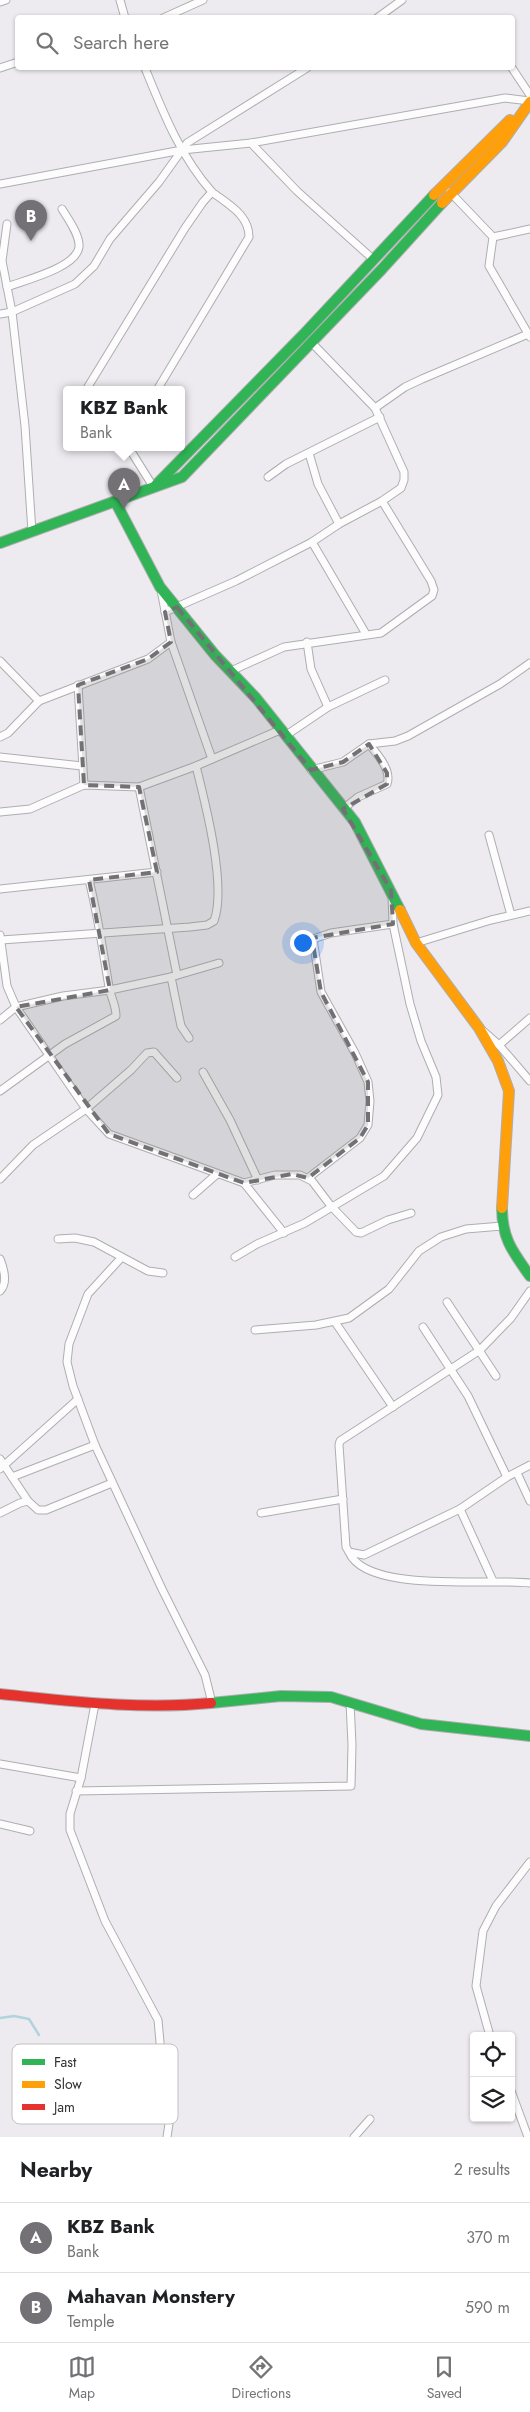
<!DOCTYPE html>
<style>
body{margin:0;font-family:Jost,sans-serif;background:#f6f6f6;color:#202124}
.controls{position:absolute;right:15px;bottom:15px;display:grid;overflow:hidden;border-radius:5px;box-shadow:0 1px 4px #0004}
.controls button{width:45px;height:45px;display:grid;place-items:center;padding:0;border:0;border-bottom:1px solid #e0e0e0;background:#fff;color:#202124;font:25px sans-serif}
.you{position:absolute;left:302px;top:942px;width:18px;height:18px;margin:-12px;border:4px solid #fff;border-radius:50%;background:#1a73e8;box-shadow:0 0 0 8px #1a73e833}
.badge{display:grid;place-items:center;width:32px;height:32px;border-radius:50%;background:#737175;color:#fff;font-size:16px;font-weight:700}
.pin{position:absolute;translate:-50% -41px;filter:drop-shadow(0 1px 2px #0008)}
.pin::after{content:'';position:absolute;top:26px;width:18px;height:15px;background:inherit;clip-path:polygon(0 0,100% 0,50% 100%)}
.popup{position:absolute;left:63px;top:386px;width:122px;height:65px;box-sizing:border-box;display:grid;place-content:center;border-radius:5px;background:#fff;filter:drop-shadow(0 1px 4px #0005);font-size:16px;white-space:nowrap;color:#757577}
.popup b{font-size:19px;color:#202124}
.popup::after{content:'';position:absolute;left:50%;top:100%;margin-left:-10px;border:10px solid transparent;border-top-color:#fff}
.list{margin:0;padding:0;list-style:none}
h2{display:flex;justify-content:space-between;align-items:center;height:65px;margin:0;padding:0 20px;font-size:21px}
h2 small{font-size:16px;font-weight:400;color:#757577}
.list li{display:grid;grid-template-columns:32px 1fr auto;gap:15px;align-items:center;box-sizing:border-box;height:70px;padding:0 20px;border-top:1px solid #e0e0e0}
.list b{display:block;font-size:19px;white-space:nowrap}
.list p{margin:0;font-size:16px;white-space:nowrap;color:#757577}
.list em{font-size:16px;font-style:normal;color:#757577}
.icon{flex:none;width:28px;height:28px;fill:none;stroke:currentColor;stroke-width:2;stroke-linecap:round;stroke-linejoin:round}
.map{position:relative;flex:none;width:530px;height:2137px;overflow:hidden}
.search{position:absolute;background:#fff;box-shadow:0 1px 4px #0004;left:15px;right:15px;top:15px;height:55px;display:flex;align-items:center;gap:12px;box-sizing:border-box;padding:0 18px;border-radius:5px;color:#757577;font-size:19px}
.sheet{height:205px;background:#fff}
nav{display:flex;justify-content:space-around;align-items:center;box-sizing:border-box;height:70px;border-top:1px solid #e0e0e0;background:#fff;font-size:14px;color:#757577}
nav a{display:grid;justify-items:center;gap:2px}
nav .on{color:#737175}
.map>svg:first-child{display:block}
</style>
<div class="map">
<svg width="530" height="2137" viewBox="0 0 530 2137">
<rect width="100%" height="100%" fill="#edebf0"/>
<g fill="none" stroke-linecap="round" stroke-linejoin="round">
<path stroke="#b0d4de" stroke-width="2.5" d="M0 2018 14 2016 29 2019 39 2035"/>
<defs>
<g id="street">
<path d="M120 0 125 18"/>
<path d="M0 2 6 0"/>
<path d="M163 18 203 0"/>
<path d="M377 18 402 0"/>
<path d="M0 68 18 62"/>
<path d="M145 68C163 112 180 156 212 192"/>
<path d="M512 68 530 95"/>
<path d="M251 143 297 191 374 260"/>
<path d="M0 184 182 150 251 143 505 98 530 101"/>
<path d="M450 192 493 237 489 266 530 337"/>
<path d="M7 224 2 261 12 312 25 426 32 532"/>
<path d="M493 237 530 229"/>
<path d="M7 287C25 280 76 268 79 247 80 235 68 219 62 209"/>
<path d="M0 314 12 312 75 284 94 266 110 239 159 182 187 143 307 68"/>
<path d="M86 390 185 228 203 202 212 192C229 205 249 215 249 237L157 390"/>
<path d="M375 408 405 387 422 379 528 334"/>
<path d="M129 448 154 488"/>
<path d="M309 453 318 484 339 524"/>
<path d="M268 477 286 464 380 417"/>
<path d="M312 542 366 634"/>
<path d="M161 590 171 642 212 759"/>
<path d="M165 612 236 581 312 542 339 524 382 501 401 488 404 480V472L375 408 311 342"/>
<path d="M307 642 311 669 328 707"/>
<path d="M0 661 39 701"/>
<path d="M231 671 284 647 381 633 432 596 434 590 431 581 382 501"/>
<path d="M78 685 84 785"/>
<path d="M285 736 328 707 385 680"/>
<path d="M0 737 8 733 39 701 148 659 171 642"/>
<path d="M0 757 82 766"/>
<path d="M311 770 343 762 369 744 395 741 408 736 500 684 530 663"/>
<path d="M139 787 177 975"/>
<path d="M343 809 358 797 387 784C392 770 377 754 369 744"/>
<path d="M0 812 30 809 84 785 139 787 196 766 280 730"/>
<path d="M489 835 511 915"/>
<path d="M0 889 157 872"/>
<path d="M0 935 7 986 16 1007 86 1109 109 1134 244 1183 275 1175H300L312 1181 331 1206 356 1232 361 1233 388 1220 411 1213"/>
<path d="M1 940 190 927 207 925 214 921C227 886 205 802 196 766"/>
<path d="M416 943 491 920 530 911"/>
<path d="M171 977 181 1026 189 1038"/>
<path d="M0 1020 16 1007 63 996 110 990 171 977 219 963"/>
<path d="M483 1031 499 1045 530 1081"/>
<path d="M499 1045 530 1018"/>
<path d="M203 1072 230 1120 258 1180"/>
<path d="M0 1091 65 1044 116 1016C116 1005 111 998 109 987 103 951 98 916 89 880"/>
<path d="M308 1178 360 1138 368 1125 370 1101 368 1082 355 1053 321 992 313 939 331 933 393 924"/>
<path d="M0 1179 33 1145 86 1109 131 1070 147 1053 154 1052 177 1078"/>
<path d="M244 1183 284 1233"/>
<path d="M193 1195 217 1174"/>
<path d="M58 1239 75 1238 94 1242 148 1271 163 1273"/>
<path d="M235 1257 257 1244 305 1223 384 1176 417 1138 438 1095 436 1077 421 1041 410 1004 393 924 392 895"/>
<path d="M121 1258 88 1294 69 1344 67 1362 73 1386 95 1445 162 1589 205 1675 212 1703"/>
<path d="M0 1259C4 1269 8 1283 0 1291"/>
<path d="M530 1291 511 1318 480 1350 340 1441 339 1445 346 1547 349 1552 364 1555 460 1509 507 1477 530 1465"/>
<path d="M447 1302 496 1376"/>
<path d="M335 1322 393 1407"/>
<path d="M423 1327 468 1396 507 1477"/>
<path d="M255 1330 316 1325 349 1318 389 1289 419 1251 441 1237 466 1229 502 1226"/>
<path d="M0 1459 28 1501"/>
<path d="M0 1469 78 1399"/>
<path d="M517 1473 530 1501"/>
<path d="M12 1477 95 1445"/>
<path d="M460 1509 493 1581"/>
<path d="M0 1513 20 1503 28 1501 38 1510H46L112 1483"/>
<path d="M261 1513 343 1499"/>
<path d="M349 1552C366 1594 491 1578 530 1583"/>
<path d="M95 1704 81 1778 70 1814V1830L105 1921 158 2020 164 2087 170 2117 167 2137"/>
<path d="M0 1764 81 1778"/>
<path d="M76 1791 351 1786 352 1745 350 1702"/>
<path d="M0 1824 30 1831"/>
<path d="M490 2036 476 1986 483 1931 496 1906 530 1862"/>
<path d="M511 2091 528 2137"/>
<path d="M354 2137 370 2119"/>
</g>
<g id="fast">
<path d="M156 485 304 334 434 195"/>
<path d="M116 503 160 587 215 655 256 698 355 822 400 910"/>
<path d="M0 543 182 477 382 269 442 203"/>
<path d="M502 1208C502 1239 513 1252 530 1276"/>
<path d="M211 1703 281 1696 331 1697 421 1724 530 1736"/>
</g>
<g id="slow">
<path d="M434 195 510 120"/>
<path d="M442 203 502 142 530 102"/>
<path d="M400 910 416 943 479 1028 498 1061 509 1091 502 1208"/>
</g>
<path id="jam" d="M0 1694C70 1701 140 1710 211 1703"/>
</defs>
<use href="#street" stroke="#aeadb1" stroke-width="9"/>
<use href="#fast" stroke="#aeadb1" stroke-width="12"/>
<use href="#slow" stroke="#aeadb1" stroke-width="12"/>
<use href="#jam" stroke="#aeadb1" stroke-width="12"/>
<use href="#street" stroke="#fcfcfd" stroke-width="7"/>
<use href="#fast" stroke="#30b455" stroke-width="10"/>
<use href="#slow" stroke="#ff9f0a" stroke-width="10"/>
<use href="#jam" stroke="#e5322d" stroke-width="10"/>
</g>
<path fill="#737175" fill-opacity="0.2" stroke="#737175" stroke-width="4" stroke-dasharray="10 6" stroke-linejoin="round" d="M177 607 311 770 343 762 369 744 387 773V784L343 809 391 890 393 924 312 938 321 992 368 1082V1125L360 1138 308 1178 292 1174 244 1183 109 1134 16 1007 110 990 89 880 157 872 139 787 84 785 78 685 148 659 171 642 165 612Z"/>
<rect x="12" y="2044" width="166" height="80" rx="8" fill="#fff" stroke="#c1c1c2" stroke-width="1"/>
<rect x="22" y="2059" width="23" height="6" fill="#30b455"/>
<rect x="22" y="2081" width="23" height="7" fill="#ff9f0a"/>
<rect x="22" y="2104" width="23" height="6" fill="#e5322d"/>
<g font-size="14" fill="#312f33">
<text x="54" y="2067">Fast</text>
<text x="54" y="2089">Slow</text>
<text x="54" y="2112">Jam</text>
</g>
</svg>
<div class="controls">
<button><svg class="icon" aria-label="locate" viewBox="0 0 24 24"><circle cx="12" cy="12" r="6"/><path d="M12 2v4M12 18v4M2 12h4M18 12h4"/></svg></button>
<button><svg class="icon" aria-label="layers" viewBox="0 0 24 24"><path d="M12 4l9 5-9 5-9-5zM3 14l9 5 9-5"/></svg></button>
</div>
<div class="you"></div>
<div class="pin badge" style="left:124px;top:509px">A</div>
<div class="popup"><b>KBZ Bank</b>Bank</div>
<div class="pin badge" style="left:31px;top:241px">B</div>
<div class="search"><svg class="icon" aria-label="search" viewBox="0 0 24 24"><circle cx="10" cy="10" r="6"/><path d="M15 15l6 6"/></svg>Search here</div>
</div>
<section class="sheet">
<h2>Nearby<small>2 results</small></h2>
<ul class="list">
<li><span class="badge">A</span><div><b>KBZ Bank</b><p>Bank</p></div><em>370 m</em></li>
<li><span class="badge">B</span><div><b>Mahavan Monstery</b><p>Temple</p></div><em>590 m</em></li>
</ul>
</section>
<nav>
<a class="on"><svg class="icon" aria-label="map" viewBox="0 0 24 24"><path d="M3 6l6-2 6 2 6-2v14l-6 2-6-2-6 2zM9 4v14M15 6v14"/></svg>Map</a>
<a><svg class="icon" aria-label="directions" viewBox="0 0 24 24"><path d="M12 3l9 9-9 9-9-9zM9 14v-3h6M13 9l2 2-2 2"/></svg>Directions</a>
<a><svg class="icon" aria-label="saved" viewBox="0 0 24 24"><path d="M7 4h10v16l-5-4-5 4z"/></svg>Saved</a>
</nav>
